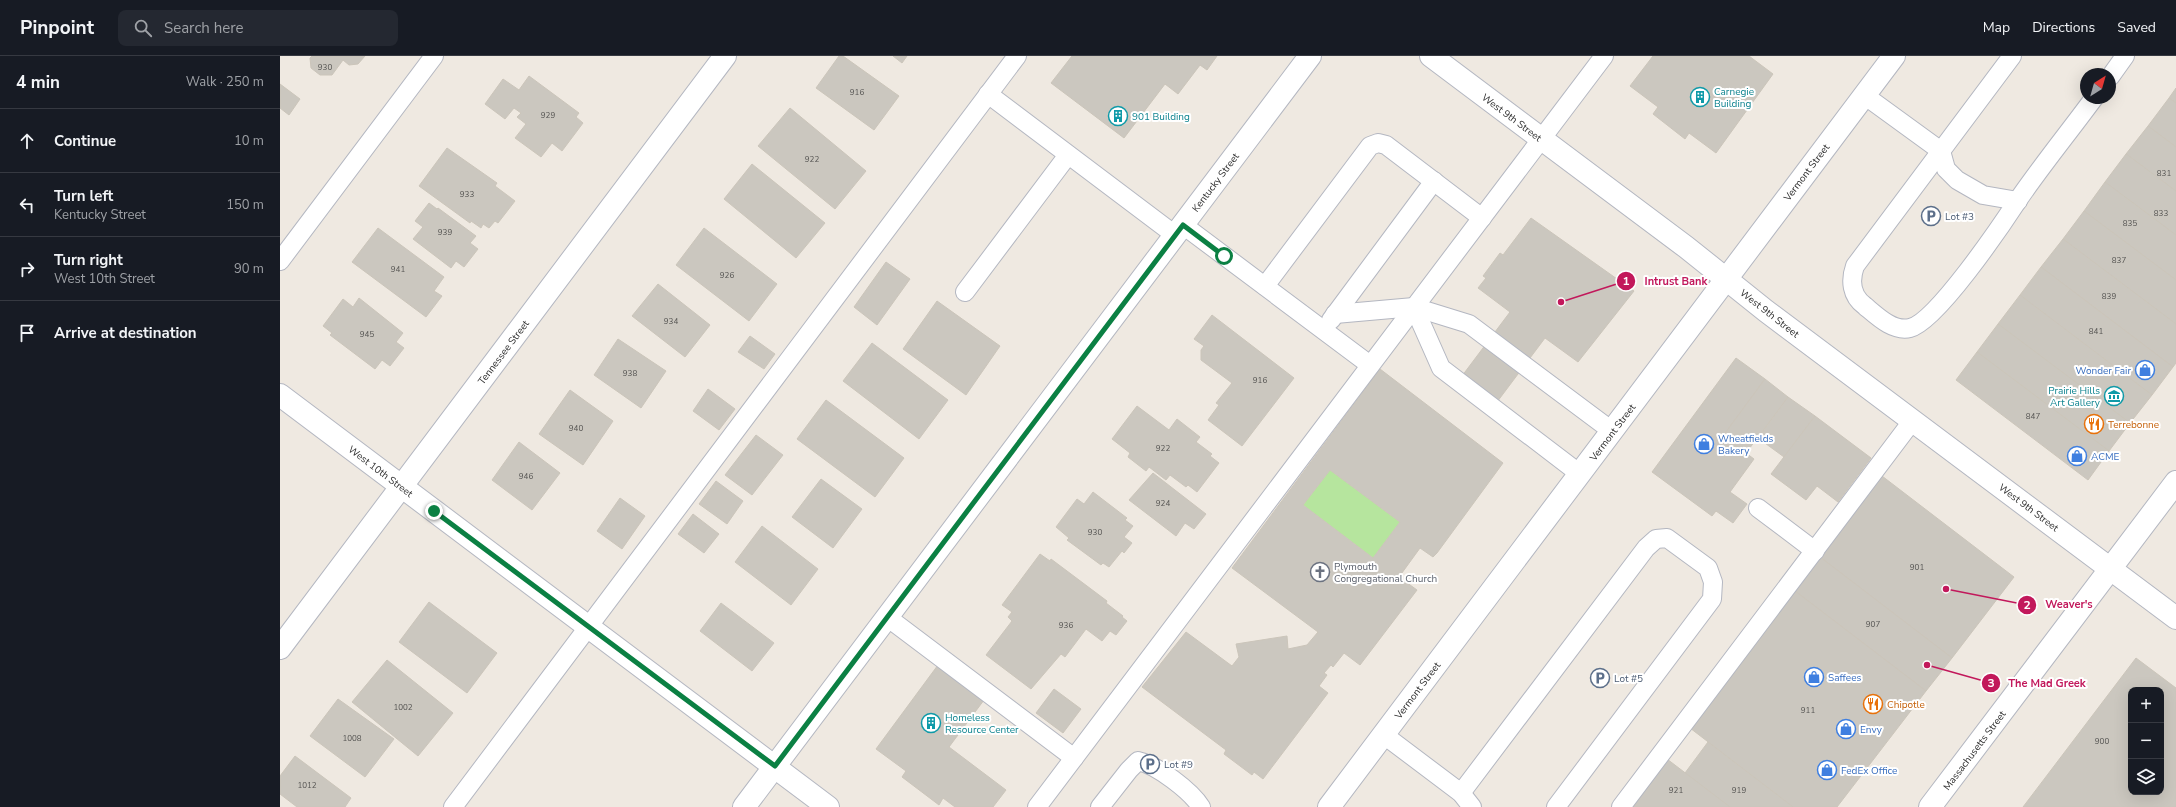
<!DOCTYPE html>
<html lang="en">
<head>
<meta charset="utf-8">
<style>
	body { margin:0; font-family:"Nunito Sans",sans-serif; background:#242831; color:#f1f3f6 }
	.controls { position:absolute; right:12px; bottom:12px; display:grid; overflow:hidden; border-radius:8px; box-shadow:0 4px 16px #0002 }
	.controls button { width:36px; height:36px; display:grid; place-items:center; padding:0; border:0; border-bottom:1px solid #363941; background:#171b24; color:#f1f3f6; font:20px sans-serif }
	.compass { position:absolute; left:1800px; top:12px; width:36px; height:36px; border-radius:50%; background:#171b24; box-shadow:0 4px 16px #0002; rotate:37deg }
	.stop { position:absolute; width:12px; height:12px; margin:-9px; border:3px solid #0b8043; border-radius:50%; background:#fff }
	.stop.end { background:#0b8043; border-color:#fff; box-shadow:0 1px 4px #0008 }
	.list { margin:0; padding:0; list-style:none }
	h2 { display:flex; justify-content:space-between; align-items:center; height:52px; margin:0; padding:0 16px; font-size:17px }
	h2 small { font-size:13px; font-weight:400; color:#9ea1a6 }
	.list li { display:grid; grid-template-columns:26px 1fr auto; gap:12px; align-items:center; box-sizing:border-box; height:64px; padding:0 16px; border-top:1px solid #363941 }
	.list b { display:block; font-size:15px; white-space:nowrap }
	.list p { margin:0; font-size:13px; white-space:nowrap; color:#9ea1a6 }
	.list em { font-size:13px; font-style:normal; color:#9ea1a6 }
	.icon { flex:none; width:22px; height:22px; fill:none; stroke:currentColor; stroke-width:2; stroke-linecap:round; stroke-linejoin:round }
	.map { position:relative; flex:none; width:1896px; height:751px; overflow:hidden }
	header { display:flex; align-items:center; gap:24px; box-sizing:border-box; height:56px; padding:0 20px; background:#171b24; border-bottom:1px solid #363941 }
	header strong { font-size:19px }
	nav { display:flex; gap:22px; margin-inline-start:auto; font-size:14px }
	.search { width:280px; height:36px; background:#242831; display:flex; align-items:center; gap:10px; box-sizing:border-box; padding:0 14px; border-radius:8px; color:#9ea1a6; font-size:15px }
	main { display:flex }
	aside { flex:1; background:#171b24 }
	.map>svg:first-child { display:block }
	.green { fill:#b6e59e }
	.building { fill:#cbc7bf; stroke:#cbc5ba; fill-rule:evenodd }
	.lines { fill:none; stroke-linecap:round; stroke-linejoin:round }
	.lane-casing { stroke:#b4b7c1; stroke-width:20 }
	.street-casing { stroke:#b4b7c1; stroke-width:24 }
	.secondary-casing { stroke:#b4b7c1; stroke-width:24 }
	.lane { stroke:#fff; stroke-width:18 }
	.street { stroke:#fff; stroke-width:22 }
	.secondary { stroke:#fff; stroke-width:22 }
	.route { stroke:#0b8043; stroke-width:5 }
	.labels { text-anchor:middle; stroke-width:4; stroke-linejoin:round; paint-order:stroke }
	.number-label { font-size:8px; fill:#555452 }
	.culture-label { font-size:10px; fill:#0d838f; stroke:#fff; text-anchor:start }
	.street-label { font-size:10px; fill:#2e2e2e; stroke:#fff }
	.service-label { font-size:10px; fill:#4e5e75; stroke:#fff; text-anchor:start }
	.shop-label { font-size:10px; fill:#366cbe; stroke:#fff; text-anchor:start }
	.food-label { font-size:10px; fill:#c56008; stroke:#fff; text-anchor:start }
	.worship-label { font-size:10px; fill:#5b616d; stroke:#fff; text-anchor:start }
	.leader { fill:none; stroke:#c2185b; stroke-width:1.5 }
	.callout-dot { fill:#c2185b; stroke:#fff; stroke-width:1.5 }
	.mark-label { font-size:12px; text-anchor:middle; font-weight:bold; fill:#fff }
	.callout-label { font-size:11px; text-anchor:middle; font-weight:bold; fill:#c2185b; stroke:#fff; stroke-width:4; stroke-linejoin:round; paint-order:stroke }
</style>
</head>
<body>
<header>
<strong>Pinpoint</strong>
<div class="search"><svg class="icon" aria-label="search" viewBox="0 0 24 24"><circle cx="10" cy="10" r="6"/><path d="M15 15l6 6"/></svg>Search here</div>
<nav><a>Map</a><a>Directions</a><a>Saved</a></nav>
</header>
<main>
<aside>
<h2>4 min<small>Walk · 250 m</small></h2>
<ul class="list">
<li><svg class="icon" aria-label="ahead" viewBox="0 0 24 24"><path d="M12 20V5M6 11l6-6 6 6"/></svg><div><b>Continue</b></div><em>10 m</em></li>
<li><svg class="icon" aria-label="left" viewBox="0 0 24 24"><path d="M17 20v-9H6M10 6l-5 5 5 5"/></svg><div><b>Turn left</b><p>Kentucky Street</p></div><em>150 m</em></li>
<li><svg class="icon" aria-label="right" viewBox="0 0 24 24"><path d="M7 20v-9h11M14 6l5 5-5 5"/></svg><div><b>Turn right</b><p>West 10th Street</p></div><em>90 m</em></li>
<li><svg class="icon" aria-label="arrive" viewBox="0 0 24 24"><path d="M6 21V4h12l-3 4 3 4H6"/></svg><div><b>Arrive at destination</b></div></li>
</ul>
</aside>
<div class="map">
<svg width="1896" height="751" viewBox="0 0 1896 751">
	<rect width="100%" height="100%" fill="#efe9e1"/>
	<polygon class="green" points="1050,414 1120,466 1093,502 1023,449"/>
	<g class="building">
		<polygon points="32,0 85,0 78,8 69,9 63,4 52,19 40,19 31,12 30,2"/>
		<polygon points="559,0 563,0 619,40 594,74 536,32"/>
		<polygon points="613,0 627,0 622,7"/>
		<polygon points="792,0 937,0 927,14 920,9 898,38 885,28 844,82 771,27"/>
		<polygon points="1373,0 1469,0 1493,18 1436,97 1409,77 1405,83 1373,58 1378,51 1350,30"/>
		<polygon points="249,20 299,57 296,61 303,67 282,95 272,87 261,101 235,82 246,68 237,61 241,57 234,52 225,63 205,48 223,23 239,34"/>
		<polygon points="0,28 20,43 9,59 0,52"/>
		<polygon points="1896,32 1896,47 1889,42"/>
		<polygon points="1889,42 1896,47 1896,91 1868,70"/>
		<polygon points="510,52 586,115 555,153 478,90"/>
		<polygon points="1868,70 1896,91 1896,135 1846,98"/>
		<polygon points="167,92 217,127 215,130 235,145 218,167 215,165 209,172 203,168 201,172 191,165 190,167 139,130"/>
		<polygon points="1846,98 1896,135 1896,179 1825,126"/>
		<polygon points="472,108 545,167 516,202 444,143"/>
		<polygon points="1825,126 1896,179 1896,224 1804,155"/>
		<polygon points="149,147 157,153 158,152 196,180 190,187 198,193 184,211 176,205 171,212 133,183 143,171 135,165"/>
		<polygon points="1804,155 1896,224 1896,268 1783,183"/>
		<polygon points="1251,162 1354,235 1298,306 1265,282 1217,346 1182,320 1230,256 1198,232 1206,222 1203,220 1220,197 1223,199"/>
		<polygon points="98,172 164,221 154,235 162,240 146,261 72,206"/>
		<polygon points="424,172 497,228 469,265 396,209"/>
		<polygon points="1783,183 1896,268 1896,307 1893,311 1761,211"/>
		<polygon points="606,206 630,223 597,269 574,251"/>
		<polygon points="1761,211 1893,311 1872,339 1740,239"/>
		<polygon points="378,228 430,269 405,301 352,260"/>
		<polygon points="1740,239 1872,339 1850,367 1718,268"/>
		<polygon points="79,242 123,277 116,286 124,292 110,310 102,304 95,313 50,279 52,277 43,270 63,243 73,251"/>
		<polygon points="657,245 720,290 686,339 623,293"/>
		<polygon points="932,259 1014,322 962,390 928,364 939,349 936,347 952,327 921,304 921,294 924,290 914,283"/>
		<polygon points="1718,268 1850,367 1829,395 1697,296"/>
		<polygon points="470,280 495,298 484,313 458,296"/>
		<polygon points="338,283 386,315 361,352 314,319"/>
		<polygon points="592,287 668,344 639,383 563,325"/>
		<polygon points="1697,296 1829,395 1808,424 1676,324"/>
		<polygon points="1456,302 1485,323 1443,380 1474,403 1450,436 1467,448 1453,467 1436,455 1432,460 1372,416"/>
		<path d="M1100,313L1223,407L1157,497L1153,501L1140,492L1119,521L1137,534L1080,609L1064,597L1053,611L1051,609L1044,617L1047,619L1039,630L1048,637L983,723L974,716L972,719L944,698L946,694L862,631L906,576L952,610L959,601L956,588L1007,580L1008,593L1027,589L1038,576L952,512ZM1050,414L1120,466L1093,502L1023,449Z"/>
		<polygon points="1485,323 1508,341 1466,397 1443,380"/>
		<polygon points="428,333 455,353 439,374 413,355"/>
		<polygon points="290,334 333,365 303,409 259,378"/>
		<polygon points="1508,341 1535,360 1504,401 1478,382"/>
		<polygon points="546,344 624,402 595,441 517,383"/>
		<polygon points="857,350 889,374 897,363 920,381 916,386 932,398 930,400 939,407 917,436 908,429 906,431 890,419 886,424 869,411 866,415 848,401 850,397 832,383"/>
		<polygon points="1535,360 1591,402 1558,446 1537,430 1526,444 1491,418"/>
		<polygon points="476,379 503,399 472,439 445,419"/>
		<polygon points="239,386 280,417 252,454 212,424"/>
		<polygon points="873,417 926,458 914,473 905,467 896,480 849,444"/>
		<polygon points="1602,420 1734,521 1672,602 1540,501"/>
		<polygon points="541,423 582,453 553,492 512,461"/>
		<polygon points="436,425 463,445 447,468 419,448"/>
		<polygon points="813,436 847,462 845,464 853,470 844,481 852,487 844,497 842,495 829,511 823,507 821,509 787,484 789,482 776,471 797,443 804,448"/>
		<polygon points="340,442 365,460 342,493 317,475"/>
		<polygon points="413,458 439,478 424,497 398,478"/>
		<polygon points="482,470 538,513 511,549 455,506"/>
		<polygon points="760,498 770,505 771,503 827,545 826,547 843,560 842,561 847,565 836,579 830,575 822,585 806,573 785,601 781,598 751,633 706,599 732,565 728,561 732,556 722,549"/>
		<polygon points="1540,501 1672,602 1646,635 1515,535"/>
		<polygon points="1515,535 1646,635 1557,751 1513,751 1410,672"/>
		<polygon points="149,546 217,597 187,637 119,586"/>
		<polygon points="441,547 494,587 472,615 420,575"/>
		<path d="M1856,602L1896,632V751H1743ZM1851,634H1881V736H1851Z"/>
		<polygon points="107,604 173,657 138,700 72,646"/>
		<polygon points="658,609 704,644 669,691 726,734 713,751 675,751 663,742 659,749 622,721 626,715 596,693"/>
		<polygon points="774,633 801,653 783,677 756,657"/>
		<polygon points="58,643 114,683 85,721 30,680"/>
		<polygon points="1428,686 1513,751 1450,751 1405,717"/>
		<polygon points="15,700 71,742 65,751 17,751 0,738 0,720"/>
		<polygon points="1387,703 1450,751 1350,751"/>
	</g>
	<g class="lines">
		<defs>
			<g id="lane">
				<path d="M1732,0L1575,210C1570,224 1571,240 1585,250C1597,260 1613,276 1630,272C1656,266 1721,170 1738,144C1762,109 1789,76 1814,42"/>
				<polyline points="1830,21 1845,0"/>
				<polyline points="708,38 895,179"/>
				<polyline points="1584,39 1661,95 1666,113 1677,124 1703,139 1738,145"/>
				<polyline points="903,169 1090,309"/>
				<polyline points="0,205 154,0"/>
				<polyline points="985,230 1090,90 1098,87 1106,89 1202,162"/>
				<polyline points="685,236 788,99"/>
				<polyline points="1134,251 1161,312 1300,418"/>
				<polyline points="1055,258 1134,251 1189,268 1332,375"/>
				<polyline points="1051,264 1154,125"/>
				<polyline points="1478,452 1535,495"/>
				<polyline points="607,561 794,702"/>
				<polyline points="1104,679 1181,737 1192,751"/>
				<polyline points="1181,737 1366,492 1376,483 1387,482 1428,512 1433,526 1432,543 1276,751"/>
				<polyline points="173,751 737,0"/>
				<polyline points="757,751 1324,0"/>
				<path d="M820,751L849,714L858,705C877,709 911,735 921,751"/>
				<polyline points="1341,751 1633,364"/>
			</g>
			<polyline id="street" points="0,339 548,751"/>
			<g id="secondary">
				<polyline points="1151,0 1406,191 1486,255 1896,562"/>
				<polyline points="0,592 445,0"/>
				<polyline points="464,751 1030,0"/>
				<polyline points="1049,751 1614,0"/>
				<polyline points="1650,751 1896,426"/>
			</g>
		</defs>
		<use href="#lane" class="lane-casing"/>
		<use href="#street" class="street-casing"/>
		<use href="#secondary" class="secondary-casing"/>
		<use href="#lane" class="lane"/>
		<use href="#street" class="street"/>
		<use href="#secondary" class="secondary"/>
	</g>
	<g class="lines">
		<polyline class="route" points="154,455 495,710 903,169 944,200"/>
	</g>
	<defs>
		<symbol id="building-ring" viewBox="-11 -11 22 22"><circle r="9.5" fill="#fff" stroke="#0f9aa8" stroke-width="1.5"/><path d="M-4-6H4V6H1V3H-1V6H-4ZM-2.5-4.3h1.7v1.8h-1.7ZM.8-4.3h1.7v1.8H.8ZM-2.5-1h1.7V.8h-1.7ZM.8-1h1.7V.8H.8Z" fill="#0f9aa8"/></symbol>
		<symbol id="parking-ring" viewBox="-11 -11 22 22"><circle r="9.5" fill="#fff" stroke="#5c6f8a" stroke-width="1.5"/><path d="M-3.5-5.5H1a3.5 3.5 0 0 1 0 7H-1V5.5H-3.5ZM-1-3.4V-.6H.8a1.4 1.4 0 0 0 0-2.8Z" fill="#5c6f8a"/></symbol>
		<symbol id="shop-ring" viewBox="-11 -11 22 22"><circle r="9.5" fill="#fff" stroke="#3f7fe0" stroke-width="1.5"/><path d="M-5-2.5h2.3a2.7 3.5 0 0 1 5.4 0H5L5.5 6h-11ZM-1.5-2.5h3a1.5 2.3 0 0 0-3 0Z" fill="#3f7fe0"/></symbol>
		<symbol id="museum-ring" viewBox="-11 -11 22 22"><circle r="9.5" fill="#fff" stroke="#0f9aa8" stroke-width="1.5"/><path d="M0-6L6-3V-2H-6V-3ZM-5-1h2V3h-2ZM-1-1h2V3h-2ZM3-1h2V3H3ZM-6 4H6V6H-6Z" fill="#0f9aa8"/></symbol>
		<symbol id="restaurant-ring" viewBox="-11 -11 22 22"><circle r="9.5" fill="#fff" stroke="#e8710a" stroke-width="1.5"/><path d="M-5-6h1v4h1v-4h1v4h1v-4h1v5L-1.5 .5V6h-2V.5L-5-1ZM5-6V6H3V1.5H1.5Q1.5-4 5-6Z" fill="#e8710a"/></symbol>
		<symbol id="church-ring" viewBox="-11 -11 22 22"><circle r="9.5" fill="#fff" stroke="#6b7280" stroke-width="1.5"/><path d="M-1.2-6h2.4v3.5h3.3v2.4h-3.3V6h-2.4V-.1h-3.3v-2.4h3.3Z" fill="#6b7280"/></symbol>
	</defs>
	<g fill-rule="evenodd">
		<use href="#building-ring" x="1409" y="30" width="22" height="22"/>
		<use href="#building-ring" x="827" y="49" width="22" height="22"/>
		<use href="#parking-ring" x="1640" y="149" width="22" height="22"/>
		<use href="#shop-ring" x="1854" y="303" width="22" height="22"/>
		<use href="#museum-ring" x="1823" y="329" width="22" height="22"/>
		<use href="#restaurant-ring" x="1803" y="357" width="22" height="22"/>
		<use href="#shop-ring" x="1413" y="377" width="22" height="22"/>
		<use href="#shop-ring" x="1786" y="389" width="22" height="22"/>
		<use href="#church-ring" x="1029" y="505" width="22" height="22"/>
		<use href="#shop-ring" x="1523" y="610" width="22" height="22"/>
		<use href="#parking-ring" x="1309" y="611" width="22" height="22"/>
		<use href="#restaurant-ring" x="1582" y="637" width="22" height="22"/>
		<use href="#building-ring" x="640" y="656" width="22" height="22"/>
		<use href="#shop-ring" x="1555" y="662" width="22" height="22"/>
		<use href="#parking-ring" x="859" y="697" width="22" height="22"/>
		<use href="#shop-ring" x="1536" y="703" width="22" height="22"/>
	</g>
	<g class="labels">
		<g class="number-label">
			<text x="45" y="14">930</text>
			<text x="577" y="39">916</text>
			<text x="268" y="62">929</text>
			<text x="532" y="106">922</text>
			<text x="1884" y="120">831</text>
			<text x="187" y="141">933</text>
			<text x="1881" y="160">833</text>
			<text x="1850" y="170">835</text>
			<text x="165" y="179">939</text>
			<text x="1839" y="207">837</text>
			<text x="118" y="216">941</text>
			<text x="447" y="222">926</text>
			<text x="1829" y="243">839</text>
			<text x="391" y="268">934</text>
			<text x="1816" y="278">841</text>
			<text x="87" y="281">945</text>
			<text x="350" y="320">938</text>
			<text x="980" y="327">916</text>
			<text x="1753" y="363">847</text>
			<text x="296" y="375">940</text>
			<text x="883" y="395">922</text>
			<text x="246" y="423">946</text>
			<text x="883" y="450">924</text>
			<text x="815" y="479">930</text>
			<text x="1637" y="514">901</text>
			<text x="1593" y="571">907</text>
			<text x="786" y="572">936</text>
			<text x="123" y="654">1002</text>
			<text x="1528" y="657">911</text>
			<text x="72" y="685">1008</text>
			<text x="1822" y="688">900</text>
			<text x="27" y="732">1012</text>
			<text x="1396" y="737">921</text>
			<text x="1459" y="737">919</text>
		</g>
		<g class="culture-label">
			<text x="1434" y="39">Carnegie<tspan x="1434" dy="12">Building</tspan></text>
			<text x="852" y="64">901 Building</text>
			<text x="1820" y="338" text-anchor="end">Prairie Hills<tspan x="1820" dy="12">Art Gallery</tspan></text>
			<text x="665" y="665">Homeless<tspan x="665" dy="12">Resource Center</tspan></text>
		</g>
		<g class="street-label">
			<text transform="translate(1232 61) rotate(37)" y="4">West 9th Street</text>
			<text transform="translate(1526 116) rotate(-53)" y="4">Vermont Street</text>
			<text transform="translate(935 126) rotate(-53)" y="4">Kentucky Street</text>
			<text transform="translate(1490 257) rotate(38)" y="4">West 9th Street</text>
			<text transform="translate(223 296) rotate(-53)" y="4">Tennessee Street</text>
			<text transform="translate(1332 376) rotate(-53)" y="4">Vermont Street</text>
			<text transform="translate(101 415) rotate(37)" y="4">West 10th Street</text>
			<text transform="translate(1749 451) rotate(37)" y="4">West 9th Street</text>
			<text transform="translate(1137 634) rotate(-53)" y="4">Vermont Street</text>
			<text transform="translate(1694 694) rotate(-53)" y="4">Massachusetts Street</text>
		</g>
		<g class="service-label">
			<text x="1665" y="164">Lot #3</text>
			<text x="1334" y="626">Lot #5</text>
			<text x="884" y="712">Lot #9</text>
		</g>
		<g class="shop-label">
			<text x="1851" y="318" text-anchor="end">Wonder Fair</text>
			<text x="1438" y="386">Wheatfields<tspan x="1438" dy="12">Bakery</tspan></text>
			<text x="1811" y="404">ACME</text>
			<text x="1548" y="625">Saffees</text>
			<text x="1580" y="677">Envy</text>
			<text x="1561" y="718">FedEx Office</text>
		</g>
		<g class="food-label">
			<text x="1828" y="372">Terrebonne</text>
			<text x="1607" y="652">Chipotle</text>
		</g>
		<g class="worship-label">
			<text x="1054" y="514">Plymouth<tspan x="1054" dy="12">Congregational Church</tspan></text>
		</g>
	</g>
	<path class="leader" d="M1281 246L1346 225M1666 533L1747 549M1647 609L1711 627"/>
	<g class="callout-dot">
		<circle cx="1281" cy="246" r="4"/>
		<circle cx="1666" cy="533" r="4"/>
		<circle cx="1647" cy="609" r="4"/>
		<circle cx="1346" cy="225" r="10"/>
		<circle cx="1747" cy="549" r="10"/>
		<circle cx="1711" cy="627" r="10"/>
	</g>
	<g class="mark-label">
		<text x="1346" y="229">1</text>
		<text x="1747" y="553">2</text>
		<text x="1711" y="631">3</text>
	</g>
	<g class="callout-label">
		<text x="1396" y="229">Intrust Bank</text>
		<text x="1789" y="552">Weaver's</text>
		<text x="1767" y="631">The Mad Greek</text>
	</g>
</svg>
<div class="controls">
<button>+</button>
<button>−</button>
<button><svg class="icon" aria-label="layers" viewBox="0 0 24 24"><path d="M12 4l9 5-9 5-9-5zM3 14l9 5 9-5"/></svg></button>
</div>
<svg class="compass" viewBox="-18 -18 36 36"><path d="M0-13l5 13h-10z" fill="#e53935"/><path d="M0 13l5-13h-10z" fill="#9ea1a6"/></svg>
<div class="stop" style="left:944px;top:200px"></div>
<div class="stop end" style="left:154px;top:455px"></div>
</div>
</main>
</body>
</html>
